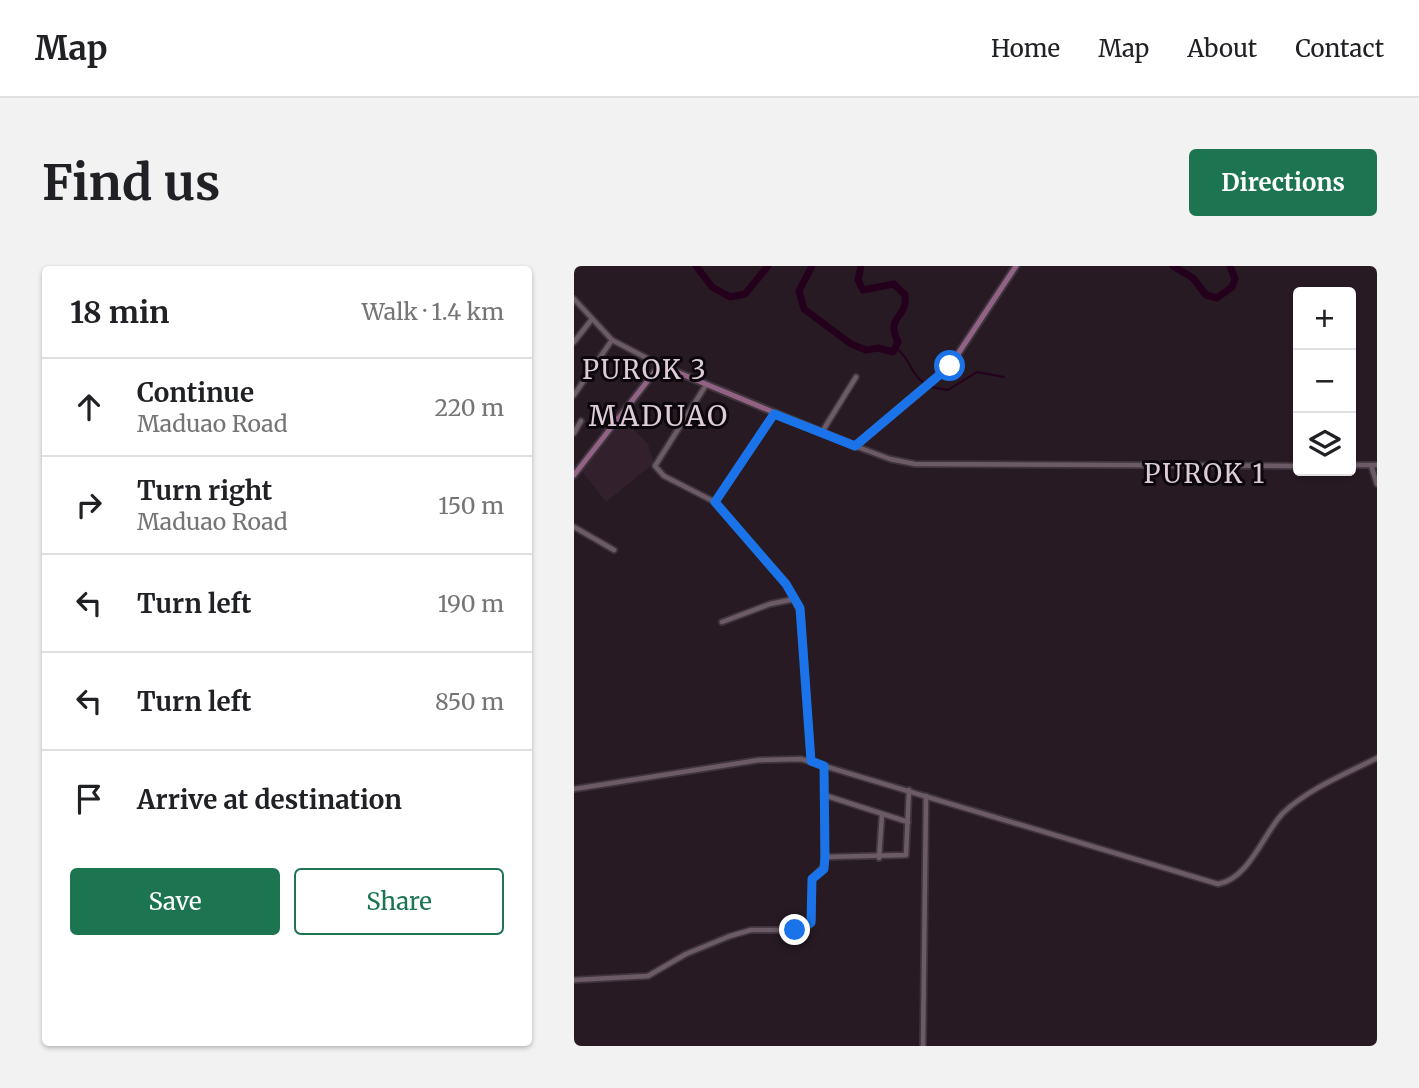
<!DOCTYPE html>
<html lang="en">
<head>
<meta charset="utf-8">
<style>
	body { margin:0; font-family:Merriweather,serif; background:#f2f2f2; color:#202124 }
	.controls { position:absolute; right:21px; top:21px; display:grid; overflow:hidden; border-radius:7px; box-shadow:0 2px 5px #0004 }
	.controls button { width:63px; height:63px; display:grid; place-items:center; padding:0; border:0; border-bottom:2px solid #e0e0e0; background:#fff; color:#202124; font:35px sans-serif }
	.stop { position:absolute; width:21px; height:21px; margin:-16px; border:5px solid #1a73e8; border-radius:50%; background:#fff }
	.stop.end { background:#1a73e8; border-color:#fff; box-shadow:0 2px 7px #0008 }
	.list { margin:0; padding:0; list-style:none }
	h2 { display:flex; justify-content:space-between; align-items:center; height:91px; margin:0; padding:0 28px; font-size:30px }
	h2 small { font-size:23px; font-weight:400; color:#757577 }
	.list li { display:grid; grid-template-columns:46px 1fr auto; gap:21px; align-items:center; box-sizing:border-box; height:98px; padding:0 28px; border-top:2px solid #e0e0e0 }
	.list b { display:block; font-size:26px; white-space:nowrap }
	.list p { margin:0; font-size:23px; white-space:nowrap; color:#757577 }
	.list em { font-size:23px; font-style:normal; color:#757577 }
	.actions { display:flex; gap:14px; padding:21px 28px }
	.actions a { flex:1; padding:16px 0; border:2px solid #1c7451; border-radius:7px; text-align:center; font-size:24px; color:#1c7451 }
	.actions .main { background:#1c7451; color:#fff }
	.icon { flex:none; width:38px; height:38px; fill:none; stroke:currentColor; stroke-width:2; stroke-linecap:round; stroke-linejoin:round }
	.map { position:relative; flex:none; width:803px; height:780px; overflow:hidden; border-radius:7px }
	header { display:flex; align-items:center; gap:42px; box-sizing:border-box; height:98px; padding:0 35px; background:#fff; border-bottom:2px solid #e0e0e0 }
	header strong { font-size:33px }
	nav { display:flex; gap:38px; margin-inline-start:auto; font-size:24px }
	.intro { display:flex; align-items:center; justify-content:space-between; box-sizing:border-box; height:168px; padding:0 42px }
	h1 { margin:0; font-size:49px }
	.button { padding:18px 32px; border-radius:7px; background:#1c7451; color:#fff; font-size:24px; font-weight:700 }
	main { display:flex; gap:42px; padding:0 42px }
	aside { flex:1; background:#fff; border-radius:7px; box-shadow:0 2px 5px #0004 }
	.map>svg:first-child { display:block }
	.built { fill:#33202d }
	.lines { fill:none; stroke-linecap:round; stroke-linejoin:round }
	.stream { stroke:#24001c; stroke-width:2 }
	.river { stroke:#24001c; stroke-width:7 }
	.minor-casing { stroke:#3f343c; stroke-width:8 }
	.major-casing { stroke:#3f343c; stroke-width:9 }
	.minor { stroke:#6c5b66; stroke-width:4.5 }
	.major { stroke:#926285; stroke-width:5 }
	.route { stroke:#1a73e8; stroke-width:9 }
	.labels { text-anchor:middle; stroke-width:6; stroke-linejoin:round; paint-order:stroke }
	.neighbourhood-label { font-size:26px; letter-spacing:2px; fill:#decbd8; stroke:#0c070b }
	.quarter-label { font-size:28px; letter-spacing:2px; fill:#decbd8; stroke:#0c070b }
</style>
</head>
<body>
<header>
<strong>Map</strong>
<nav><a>Home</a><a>Map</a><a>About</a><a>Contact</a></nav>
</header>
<div class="intro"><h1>Find us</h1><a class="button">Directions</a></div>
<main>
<aside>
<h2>18 min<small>Walk · 1.4 km</small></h2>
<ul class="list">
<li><svg class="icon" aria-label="ahead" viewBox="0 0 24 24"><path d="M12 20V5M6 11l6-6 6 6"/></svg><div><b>Continue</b><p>Maduao Road</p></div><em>220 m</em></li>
<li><svg class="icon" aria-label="right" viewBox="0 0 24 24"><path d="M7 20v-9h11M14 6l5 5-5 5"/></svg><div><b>Turn right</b><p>Maduao Road</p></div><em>150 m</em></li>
<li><svg class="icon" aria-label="left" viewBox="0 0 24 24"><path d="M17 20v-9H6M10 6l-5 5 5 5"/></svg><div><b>Turn left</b></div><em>190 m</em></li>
<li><svg class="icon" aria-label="left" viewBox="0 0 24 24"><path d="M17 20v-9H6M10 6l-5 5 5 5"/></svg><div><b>Turn left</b></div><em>850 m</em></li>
<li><svg class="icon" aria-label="arrive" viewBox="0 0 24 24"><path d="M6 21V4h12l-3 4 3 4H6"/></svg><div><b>Arrive at destination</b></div></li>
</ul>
<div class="actions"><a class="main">Save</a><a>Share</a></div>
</aside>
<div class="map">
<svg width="803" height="780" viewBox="0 0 803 780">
	<rect width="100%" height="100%" fill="#271a23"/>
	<polygon class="built" points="49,153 74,178 80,197 32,236 8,205"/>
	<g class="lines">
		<g class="stream">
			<path d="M322,82C336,91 336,108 350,117"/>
			<polyline points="356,121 374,124 403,106 430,111"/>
		</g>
		<g class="river">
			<polyline points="122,0 138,21 156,31 171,28 194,0"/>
			<path d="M238,0L225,25L230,43L277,78L292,84L304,82L319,86L324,76C311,49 334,53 331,29L320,18L289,24L284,14L287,0"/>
			<polyline points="599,0 619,12 632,29 643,32 658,21 661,13 656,0"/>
		</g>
		<defs>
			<g id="minor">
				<polyline points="0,33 38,74 86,99"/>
				<polyline points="0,76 18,53"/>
				<polyline points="132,119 81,200 90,210 141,236 212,318 227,347 237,495"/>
				<polyline points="0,129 38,74"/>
				<polyline points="248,166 282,111"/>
				<polyline points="0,167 7,155"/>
				<polyline points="281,180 316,193 341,198 724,200"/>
				<polyline points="777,199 803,199"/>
				<polyline points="797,199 803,218"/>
				<polyline points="141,236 200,148"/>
				<polyline points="0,261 40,284"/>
				<polyline points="148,356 196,338 221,333"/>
				<path d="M0,523L185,494L227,493L644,618C675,613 689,568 709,547C734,523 773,507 803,492"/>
				<polyline points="250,529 334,556"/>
				<polyline points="251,591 332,589 335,524"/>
				<polyline points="305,592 308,548"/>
				<polyline points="0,714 74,710 112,688 156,670 177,664 221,664 235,660 238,654 238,613 250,600 250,500"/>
				<polyline points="349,780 352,530"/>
			</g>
			<polyline id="major" points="0,209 86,99 281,180 376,100 442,0"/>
		</defs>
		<use href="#minor" class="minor-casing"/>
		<use href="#major" class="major-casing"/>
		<use href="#minor" class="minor"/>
		<use href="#major" class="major"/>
	</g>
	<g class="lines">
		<polyline class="route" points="221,664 237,657 238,613 250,603 251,591 250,500 237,495 226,342 212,318 141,236 200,148 281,180 376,100"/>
	</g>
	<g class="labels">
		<g class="neighbourhood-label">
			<text x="71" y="113">PUROK 3</text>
			<text x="631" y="217">PUROK 1</text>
		</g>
		<g class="quarter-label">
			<text x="85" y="160">MADUAO</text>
		</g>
	</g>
</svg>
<div class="controls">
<button>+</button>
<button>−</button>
<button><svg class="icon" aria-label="layers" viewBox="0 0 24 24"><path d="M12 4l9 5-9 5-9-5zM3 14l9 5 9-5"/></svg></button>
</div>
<div class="stop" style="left:376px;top:100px"></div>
<div class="stop end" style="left:221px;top:664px"></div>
</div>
</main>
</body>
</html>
